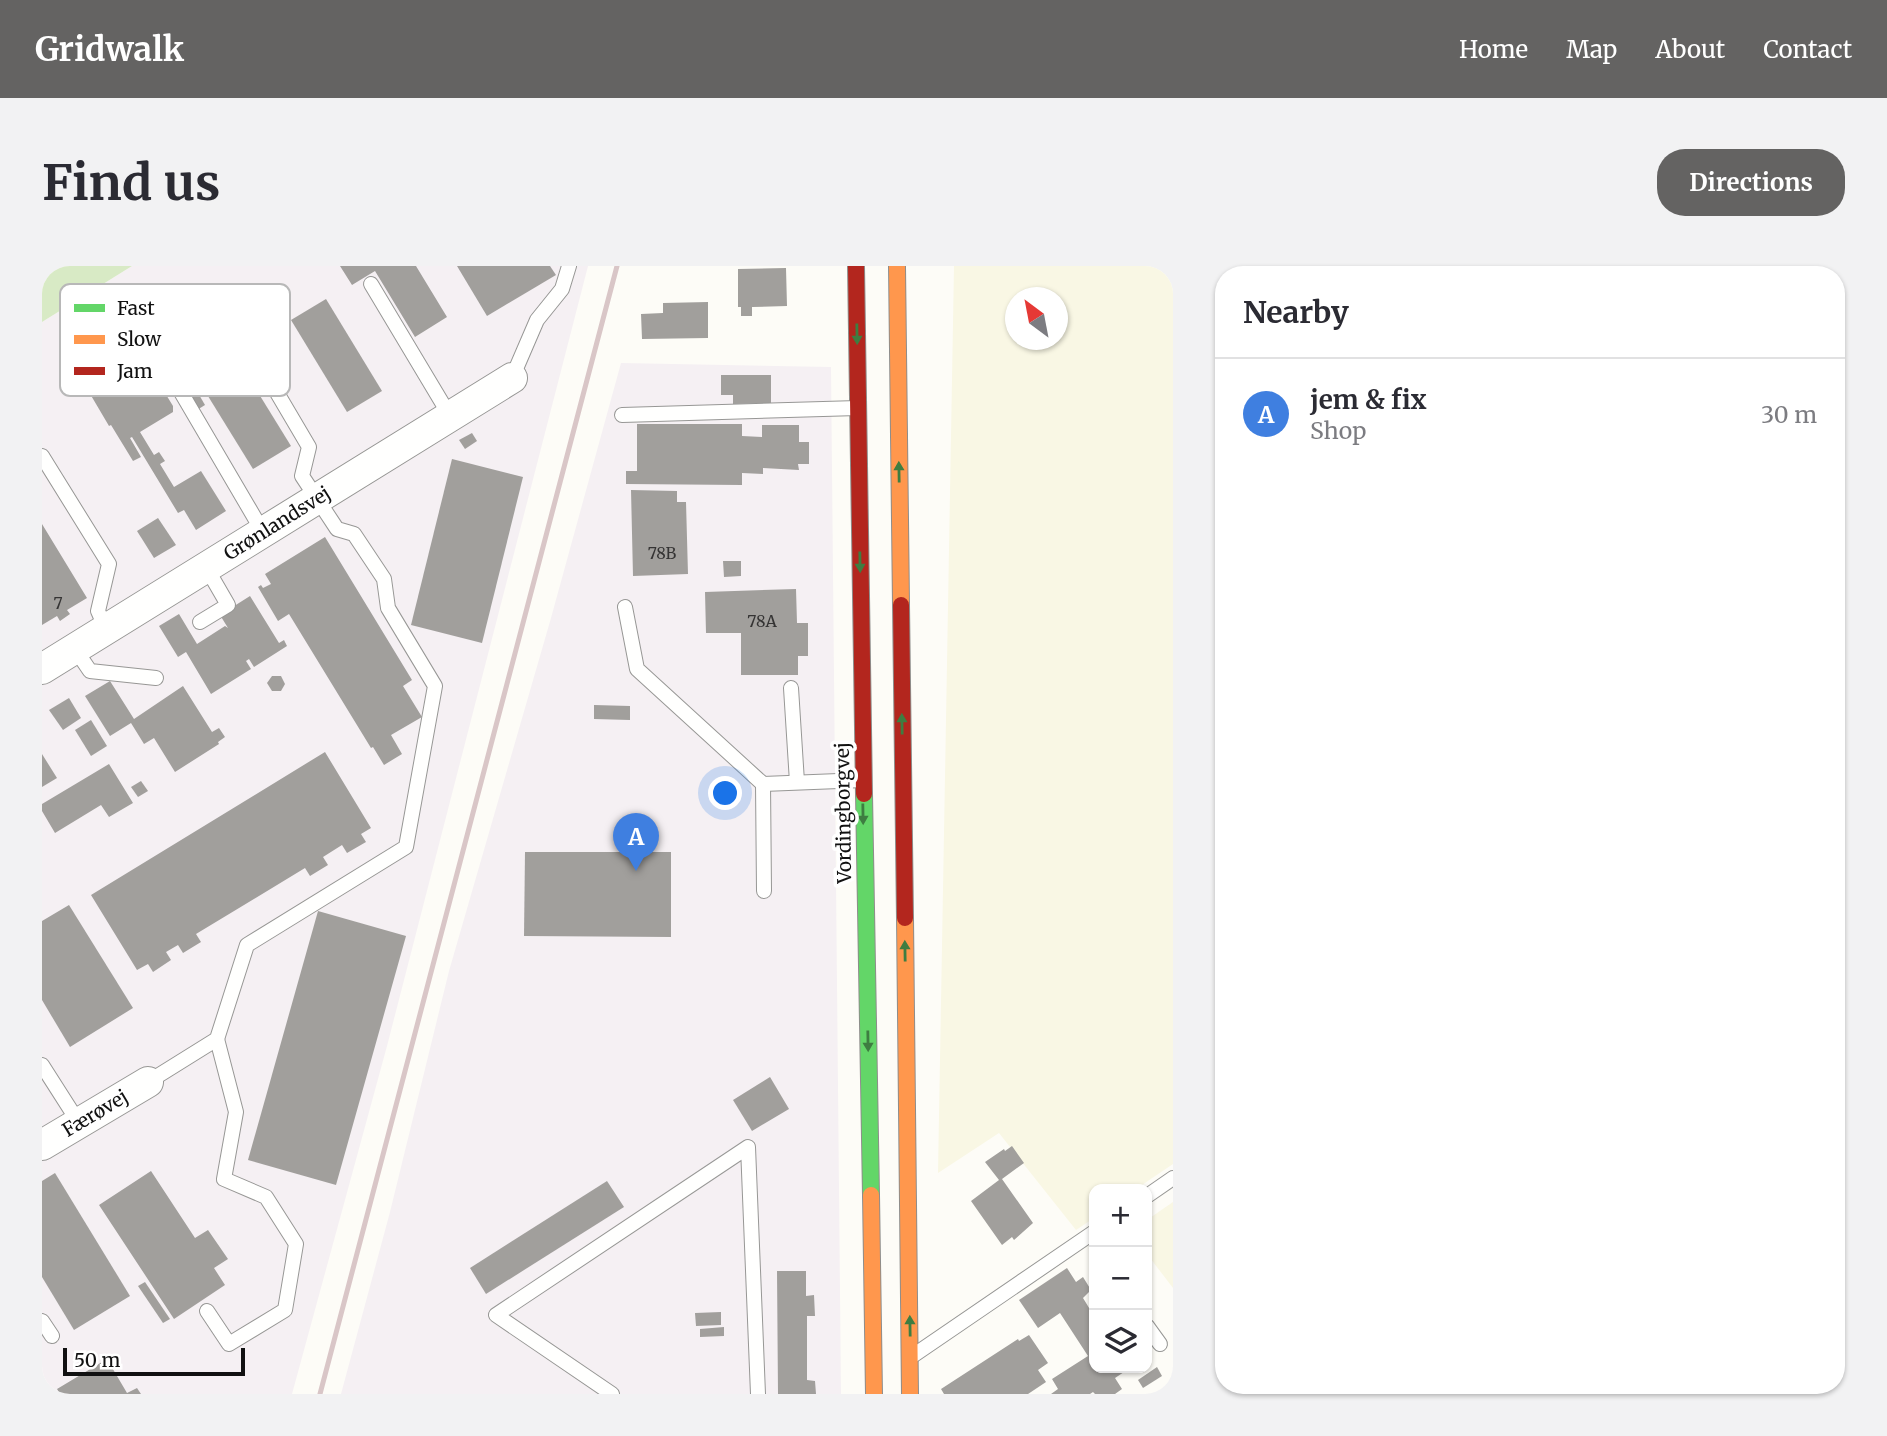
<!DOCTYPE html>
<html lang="en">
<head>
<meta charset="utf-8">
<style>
	body { margin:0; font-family:Merriweather,serif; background:#f2f2f3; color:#2b2b33 }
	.controls { position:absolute; right:21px; bottom:21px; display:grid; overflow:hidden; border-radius:14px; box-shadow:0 2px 5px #0004 }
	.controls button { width:63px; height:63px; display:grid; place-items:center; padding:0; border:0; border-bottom:2px solid #e1e1e2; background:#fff; color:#2b2b33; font:35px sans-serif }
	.compass { position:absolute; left:963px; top:21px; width:63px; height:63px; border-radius:50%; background:#fff; box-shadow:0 2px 5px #0004; rotate:328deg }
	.scale { position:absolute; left:21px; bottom:18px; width:182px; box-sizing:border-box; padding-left:7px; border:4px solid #111; border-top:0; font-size:19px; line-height:24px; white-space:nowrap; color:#111; -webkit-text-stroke:5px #fff; paint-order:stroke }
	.you { position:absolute; left:684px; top:528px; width:24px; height:24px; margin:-18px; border:5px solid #fff; border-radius:50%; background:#1a73e8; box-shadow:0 0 0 10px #1a73e833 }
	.badge { display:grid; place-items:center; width:46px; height:46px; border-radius:50%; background:#646362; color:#fff; font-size:23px; font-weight:700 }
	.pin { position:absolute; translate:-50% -58px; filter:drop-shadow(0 2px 4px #0008) }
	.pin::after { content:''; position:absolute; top:37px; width:24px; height:21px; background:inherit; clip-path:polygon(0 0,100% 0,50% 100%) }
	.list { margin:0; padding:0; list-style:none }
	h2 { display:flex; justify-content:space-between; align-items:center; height:91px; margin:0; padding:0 28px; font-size:30px }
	h2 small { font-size:23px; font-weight:400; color:#7c7c81 }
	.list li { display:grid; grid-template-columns:46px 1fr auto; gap:21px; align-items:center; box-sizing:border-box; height:112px; padding:0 28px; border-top:2px solid #e1e1e2 }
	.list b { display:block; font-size:26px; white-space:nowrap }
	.list p { margin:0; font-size:23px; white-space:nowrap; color:#7c7c81 }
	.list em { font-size:23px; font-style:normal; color:#7c7c81 }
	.icon { flex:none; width:38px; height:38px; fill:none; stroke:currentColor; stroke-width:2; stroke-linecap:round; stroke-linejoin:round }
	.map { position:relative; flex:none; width:1131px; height:1128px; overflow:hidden; border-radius:28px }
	header { display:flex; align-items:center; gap:42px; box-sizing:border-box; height:98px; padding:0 35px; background:#646362; color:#fff }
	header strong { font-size:33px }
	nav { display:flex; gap:38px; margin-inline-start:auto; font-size:24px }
	.intro { display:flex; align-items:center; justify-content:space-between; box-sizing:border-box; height:168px; padding:0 42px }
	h1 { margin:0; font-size:49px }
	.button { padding:18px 32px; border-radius:28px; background:#646362; color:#fff; font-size:24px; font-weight:700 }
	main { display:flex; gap:42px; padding:0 42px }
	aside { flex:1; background:#fff; border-radius:28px; box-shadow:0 2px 5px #0004 }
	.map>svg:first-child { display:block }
	.industrial { fill:#f5f0f3 }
	.farmland { fill:#f9f7e4; fill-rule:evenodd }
	.forest { fill:#d8eac5 }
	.building { fill:#a19f9c }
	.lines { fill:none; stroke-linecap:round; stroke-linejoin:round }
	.lane-casing { stroke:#979795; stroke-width:16 }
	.street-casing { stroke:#979795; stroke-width:32 }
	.fast-casing { stroke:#8e8d8b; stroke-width:18 }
	.slow-casing { stroke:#8e8d8b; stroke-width:18 }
	.jam-casing { stroke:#8e8d8b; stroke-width:18 }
	.lane { stroke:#fffffe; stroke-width:14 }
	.street { stroke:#fffffe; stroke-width:30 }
	.fast { stroke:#63d668; stroke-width:16 }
	.slow { stroke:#ff974d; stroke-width:16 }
	.jam { stroke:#b3261e; stroke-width:16 }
	.rail { stroke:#d9c6c7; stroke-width:5 }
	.oneway { fill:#3e7d41 }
	.labels { text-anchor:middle; stroke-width:7; stroke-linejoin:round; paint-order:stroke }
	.number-label { font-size:16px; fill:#353434 }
	.street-label { font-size:19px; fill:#111; stroke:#fff }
	.key { fill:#fff; stroke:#b8b8b8; stroke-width:2 }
	.key-label { font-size:19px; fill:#111 }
</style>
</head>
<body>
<header>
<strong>Gridwalk</strong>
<nav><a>Home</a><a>Map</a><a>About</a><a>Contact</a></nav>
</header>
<div class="intro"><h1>Find us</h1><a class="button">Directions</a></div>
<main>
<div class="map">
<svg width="1131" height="1128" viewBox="0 0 1131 1128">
	<rect width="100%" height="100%" fill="#fdfcf7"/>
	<g class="industrial">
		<polygon points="90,0 546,0 345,780 250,1128 0,1128 0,56"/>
		<polygon points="579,97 789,101 799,1128 299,1128 348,946 407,705 509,352"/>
	</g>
	<g class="farmland">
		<path d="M912,0H1131V898L1094,923H1052V952L1034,964L957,867L896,907ZM973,32H1015V74H973Z"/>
		<polygon points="1131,936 1131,1022 1105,988 1105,954"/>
	</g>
	<polygon class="forest" points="0,0 90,0 0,56"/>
	<g class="building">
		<polygon points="298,0 374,0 405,51 373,71 333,5 310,19"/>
		<polygon points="415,0 508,0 514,9 445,50"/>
		<polygon points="744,2 745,40 710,41 710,50 699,50 699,41 696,41 696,3"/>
		<polygon points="284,33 340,125 305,146 249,54"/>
		<polygon points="666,36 666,72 600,73 599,48 621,47 621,37"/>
		<polygon points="87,39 111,78 98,86 131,140 131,146 98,166 112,189 117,186 123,195 118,198 132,221 159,205 184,245 154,264 142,244 136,247 90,171 88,172 99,191 91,195 69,159 67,160 21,82 29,77 24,65 35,58 41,67"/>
		<polygon points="199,99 249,180 211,203 161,122"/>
		<polygon points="141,101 163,139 155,144 133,106"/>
		<polygon points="679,109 729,109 729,137 691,138 691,129 679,129"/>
		<polygon points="595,158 700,158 700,170 720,171 720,159 757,159 757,176 767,176 767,198 756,198 757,204 721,202 721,208 700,207 700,219 584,218 584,205 595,205"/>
		<polygon points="430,167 435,175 423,183 417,174"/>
		<polygon points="410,193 481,211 440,377 369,359"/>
		<polygon points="589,224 635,225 635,236 644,236 646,308 591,310"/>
		<polygon points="116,252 134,279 112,292 95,265"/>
		<polygon points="0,258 45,332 25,344 28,348 18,355 15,350 0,359"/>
		<polygon points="283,271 370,414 361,420 380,451 349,469 360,488 342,499 331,481 329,482 247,348 236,355 216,321 219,319 221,322 229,318 223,308"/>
		<polygon points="681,295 699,295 699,310 682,311"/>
		<polygon points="754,323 755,357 766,357 766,390 756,390 756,409 699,409 699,367 664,367 663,326"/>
		<polygon points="208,330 237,377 242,374 245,380 212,401 207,393 204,395 209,403 169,428 144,386 136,391 117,360 137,348 155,378 183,360 186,362 178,349"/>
		<polygon points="230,410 239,410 243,418 239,425 230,425 225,417"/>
		<polygon points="68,415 92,453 141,420 170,466 177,462 183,471 176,476 177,478 133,506 112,472 102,478 89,457 68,470 43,430"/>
		<polygon points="27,432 39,452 21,464 7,444"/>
		<polygon points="552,439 588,440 588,454 552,453"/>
		<polygon points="49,454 65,480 49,490 33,464"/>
		<polygon points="283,486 329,562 319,568 324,576 305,587 300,579 281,591 286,599 268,610 263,602 154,668 159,676 141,687 136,679 124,686 129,694 111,706 106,698 95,704 49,629"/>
		<polygon points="0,488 15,512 0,521"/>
		<polygon points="67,498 91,537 67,551 59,539 13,567 0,545 0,538"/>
		<polygon points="99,515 106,525 96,531 89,521"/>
		<polygon points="483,586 629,586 629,671 482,670"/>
		<polygon points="27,639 91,742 28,781 0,734 0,655"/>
		<polygon points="276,645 364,670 294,919 206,894"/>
		<polygon points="728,811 747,843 710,865 691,834"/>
		<polygon points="970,880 982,897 960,913 991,957 972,974 970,971 960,979 929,935 957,914 943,896 962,883 963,885"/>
		<polygon points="109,905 153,972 166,964 186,993 172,1002 183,1019 132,1053 57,939"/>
		<polygon points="13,907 88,1030 32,1064 0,1011 0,915"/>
		<polygon points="565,915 582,941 444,1028 428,1002"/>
		<polygon points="1025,1002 1034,1016 1041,1011 1049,1024 1041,1032 1052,1050 1052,1102 1088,1102 1073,1112 1080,1123 1073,1128 1053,1128 1051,1126 1048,1128 1009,1128 1016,1123 1010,1113 1046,1090 1018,1047 996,1062 977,1034"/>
		<polygon points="735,1005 764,1005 764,1030 772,1029 773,1050 765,1050 765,1114 773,1115 774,1128 736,1128"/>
		<polygon points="103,1016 128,1053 121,1057 96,1020"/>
		<polygon points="679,1046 679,1059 654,1060 653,1047"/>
		<polygon points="682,1061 682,1070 658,1071 658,1063"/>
		<polygon points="987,1069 1006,1097 996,1104 1004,1116 986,1128 902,1128 899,1123 976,1073 977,1075"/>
		<polygon points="65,1093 85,1127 95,1122 99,1128 18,1128 15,1123"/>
		<polygon points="1115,1101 1120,1110 1101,1122 1096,1114"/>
	</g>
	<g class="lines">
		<defs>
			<g id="lane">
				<polyline points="329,18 408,150"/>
				<polyline points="119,92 221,266"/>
				<polyline points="470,112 495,54 520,23 527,0"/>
				<polyline points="580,149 816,142"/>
				<polyline points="0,190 67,298 56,345 64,363"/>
				<polyline points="583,341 595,403 721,518 822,514"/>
				<polyline points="158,356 186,339 164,301"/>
				<polyline points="33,383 48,405 114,412"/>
				<polyline points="749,422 755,516"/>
				<polyline points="721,518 722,625"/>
				<polyline points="0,799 37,857"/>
				<polyline points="106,816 175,773 205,679 364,581 393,420 346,342 342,313 312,268 295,263 260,210 267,181 224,108"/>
				<polyline points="1105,930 1131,912"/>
				<polyline points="165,1045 187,1078 243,1044 254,978 224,931 182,913 194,846 175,773"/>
				<polyline points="0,1055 10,1070"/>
				<polyline points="1105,1060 1118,1078"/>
				<polyline points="872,1089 1052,966"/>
				<polyline points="570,1128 454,1049 706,881 716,1128"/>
			</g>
			<g id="street">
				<polyline points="0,403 470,112"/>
				<polyline points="0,879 106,816"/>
			</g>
			<polyline id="fast" points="822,528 829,929"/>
			<g id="slow">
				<polyline points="855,0 859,339"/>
				<polyline points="863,652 868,1128"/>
				<polyline points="829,929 832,1128"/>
			</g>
			<g id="jam">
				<polyline points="814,0 822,528"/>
				<polyline points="859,339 863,652"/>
			</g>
		</defs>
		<use href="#lane" class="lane-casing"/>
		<use href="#street" class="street-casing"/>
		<use href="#fast" class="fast-casing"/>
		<use href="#slow" class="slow-casing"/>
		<use href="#jam" class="jam-casing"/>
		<use href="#lane" class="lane"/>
		<use href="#street" class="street"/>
		<use href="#fast" class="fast"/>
		<use href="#slow" class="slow"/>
		<use href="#jam" class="jam"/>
		<polyline class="rail" points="278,1128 575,0"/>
	</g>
	<defs><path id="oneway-solid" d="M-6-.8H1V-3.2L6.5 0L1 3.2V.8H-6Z" transform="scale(1.75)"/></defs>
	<g class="oneway">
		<use href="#oneway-solid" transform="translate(815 68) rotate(89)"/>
		<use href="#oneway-solid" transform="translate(857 206) rotate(-91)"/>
		<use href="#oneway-solid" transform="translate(818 296) rotate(89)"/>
		<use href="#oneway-solid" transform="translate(860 458) rotate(-91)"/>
		<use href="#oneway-solid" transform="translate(821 548) rotate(89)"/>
		<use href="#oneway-solid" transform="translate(863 685) rotate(-91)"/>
		<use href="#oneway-solid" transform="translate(826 775) rotate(89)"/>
		<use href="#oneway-solid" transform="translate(868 1060) rotate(-91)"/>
	</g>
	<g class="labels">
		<g class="number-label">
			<text x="620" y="293">78B</text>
			<text x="16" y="343">7</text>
			<text x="720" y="361">78A</text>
		</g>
		<g class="street-label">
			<text transform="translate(235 257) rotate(-32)" y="7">Grønlandsvej</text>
			<text transform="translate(801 547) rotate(-91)" y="7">Vordingborgvej</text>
			<text transform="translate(53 847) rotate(-31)" y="7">Færøvej</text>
		</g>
	</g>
	<rect x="18" y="18" width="230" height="112" rx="10" class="key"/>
	<rect x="32" y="38" width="31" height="8" fill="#63d668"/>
	<rect x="32" y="69" width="31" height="9" fill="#ff974d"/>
	<rect x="32" y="101" width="31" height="8" fill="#b3261e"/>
	<g class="key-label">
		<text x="75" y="49">Fast</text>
		<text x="75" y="80">Slow</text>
		<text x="75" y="112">Jam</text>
	</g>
</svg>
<div class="controls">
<button>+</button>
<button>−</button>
<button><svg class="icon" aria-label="layers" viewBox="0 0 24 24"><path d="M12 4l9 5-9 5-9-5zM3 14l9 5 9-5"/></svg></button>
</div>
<svg class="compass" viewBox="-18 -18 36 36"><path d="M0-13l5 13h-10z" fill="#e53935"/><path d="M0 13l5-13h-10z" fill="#7c7c81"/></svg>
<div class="scale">50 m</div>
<div class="you"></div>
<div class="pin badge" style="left:594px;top:605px;background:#3f7fe0">A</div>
</div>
<aside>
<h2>Nearby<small></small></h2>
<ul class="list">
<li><span class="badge" style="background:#3f7fe0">A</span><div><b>jem &amp; fix</b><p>Shop</p></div><em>30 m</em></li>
</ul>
</aside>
</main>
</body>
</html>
